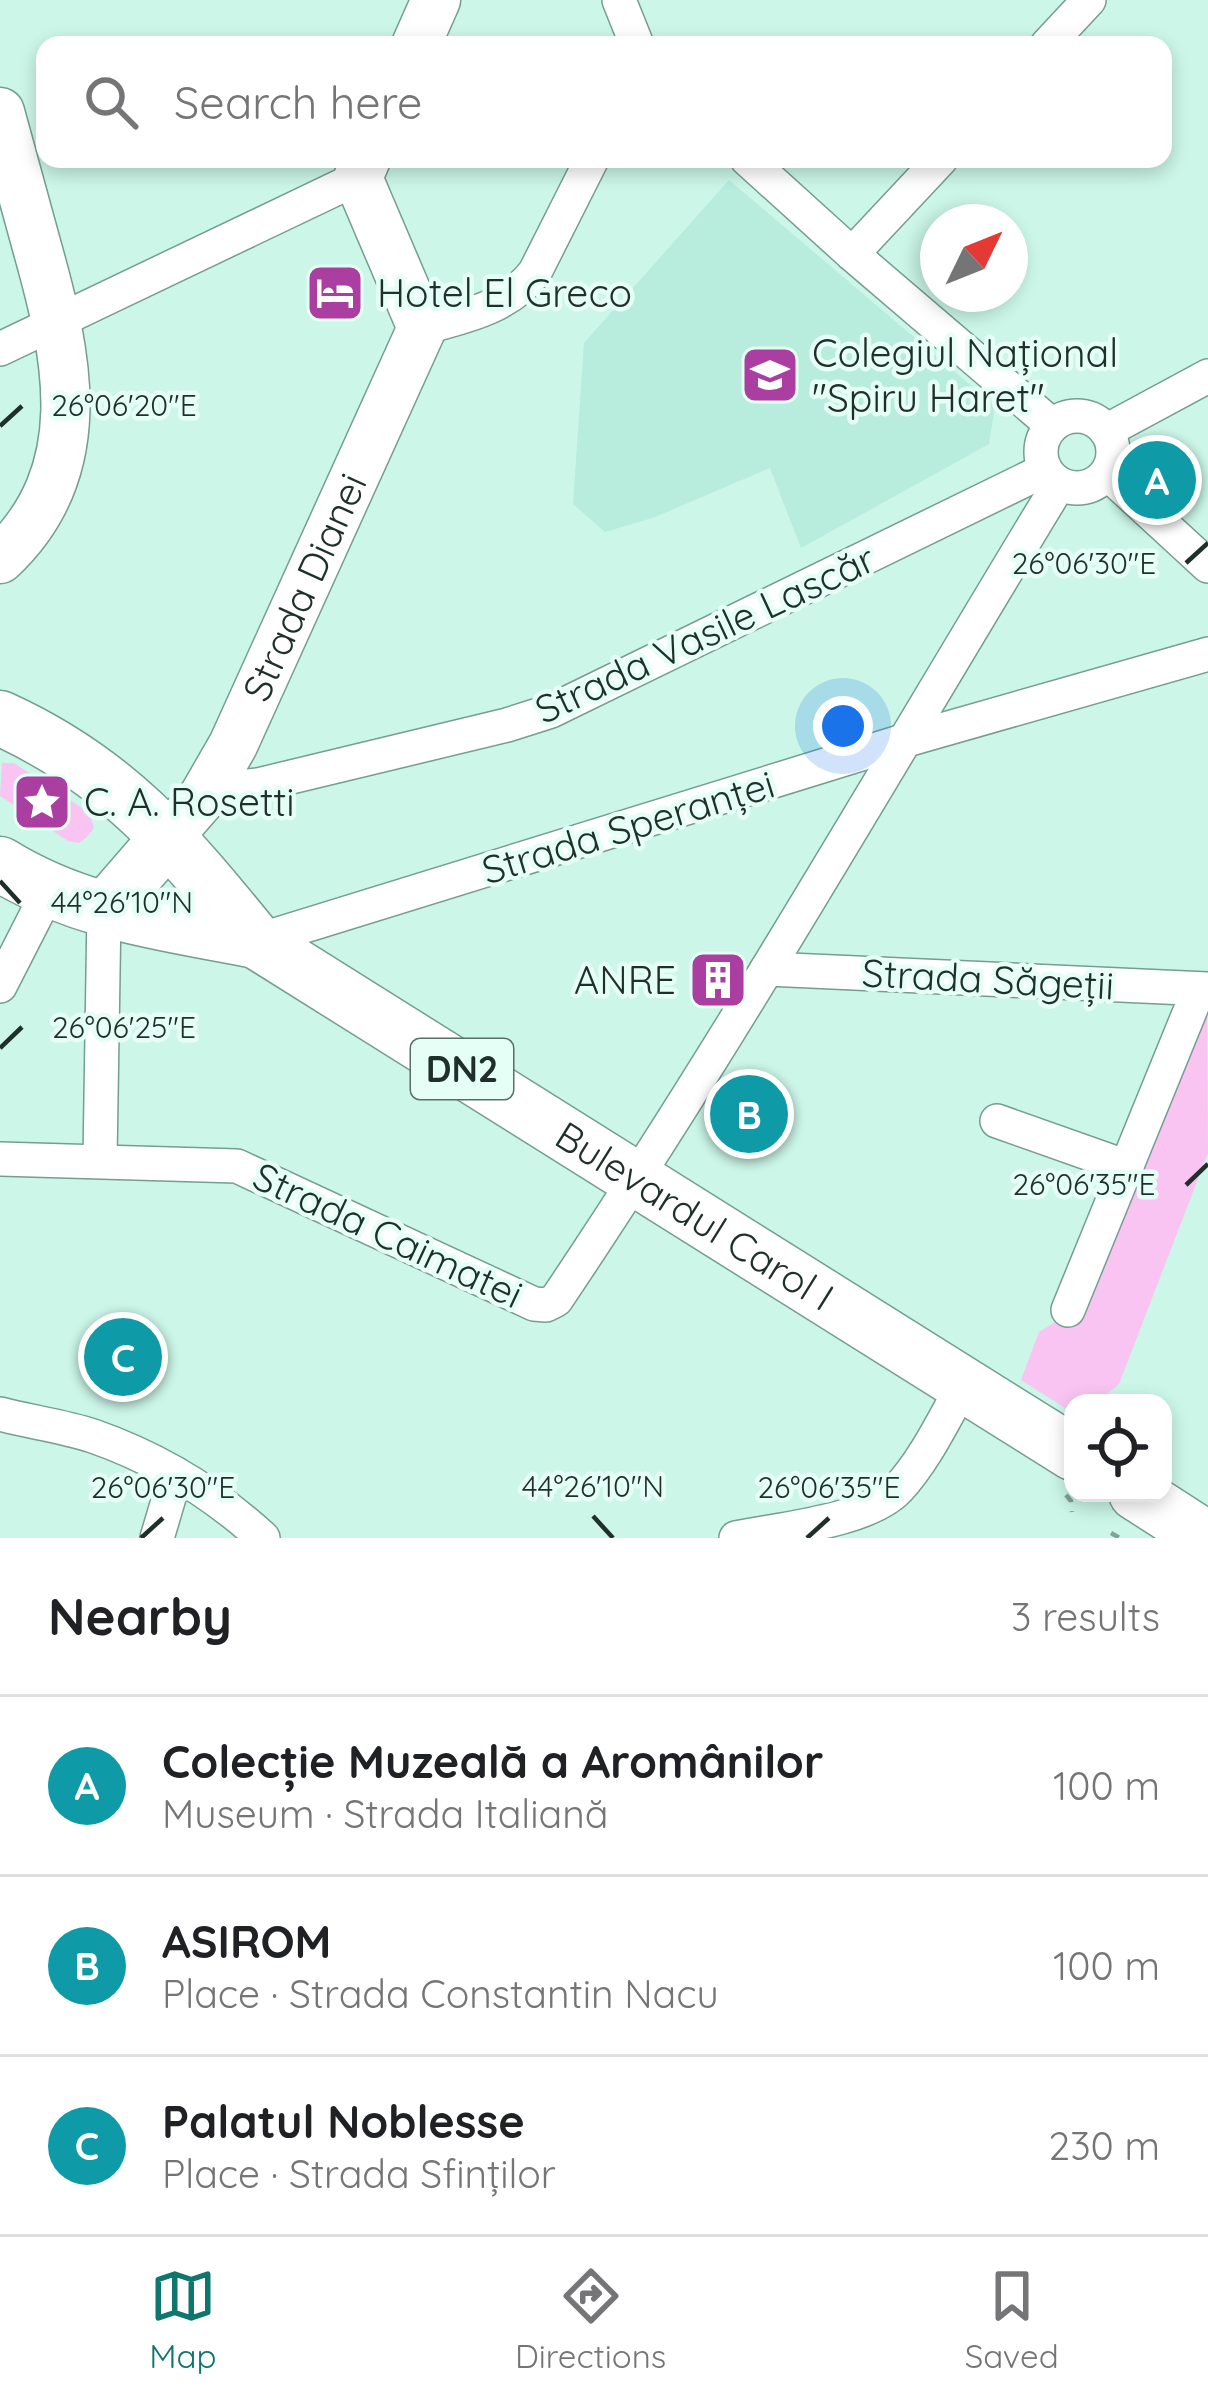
<!DOCTYPE html>
<html lang="en">
<head>
<meta charset="utf-8">
<style>
	body { margin:0; font-family:Quicksand,sans-serif; background:#f6f6f6; color:#202124 }
	.controls { position:absolute; right:36px; bottom:36px; display:grid; overflow:hidden; border-radius:24px; box-shadow:0 6px 18px #0003 }
	.controls button { width:108px; height:108px; display:grid; place-items:center; padding:0; border:0; border-bottom:3px solid #e0e0e0; background:#fff; color:#202124; font:60px sans-serif }
	.compass { position:absolute; left:920px; top:204px; width:108px; height:108px; border-radius:50%; background:#fff; box-shadow:0 6px 18px #0003; rotate:47deg }
	.you { position:absolute; left:843px; top:726px; width:42px; height:42px; margin:-30px; border:9px solid #fff; border-radius:50%; background:#1a73e8; box-shadow:0 0 0 18px #1a73e833 }
	.badge { display:grid; place-items:center; width:78px; height:78px; border-radius:50%; background:#0f766e; color:#fff; font-size:39px; font-weight:700 }
	.pin { position:absolute; translate:-50% -50%; border:6px solid #fff; box-shadow:0 3px 12px #0006 }
	.list { margin:0; padding:0; list-style:none }
	h2 { display:flex; justify-content:space-between; align-items:center; height:156px; margin:0; padding:0 48px; font-size:51px }
	h2 small { font-size:39px; font-weight:400; color:#757577 }
	.list li { display:grid; grid-template-columns:78px 1fr auto; gap:36px; align-items:center; box-sizing:border-box; height:180px; padding:0 48px; border-top:3px solid #e0e0e0 }
	.list b { display:block; font-size:45px; white-space:nowrap }
	.list p { margin:0; font-size:39px; white-space:nowrap; color:#757577 }
	.list em { font-size:39px; font-style:normal; color:#757577 }
	.icon { flex:none; width:66px; height:66px; fill:none; stroke:currentColor; stroke-width:2; stroke-linecap:round; stroke-linejoin:round }
	.map { position:relative; flex:none; width:1208px; height:1538px; overflow:hidden }
	.search { position:absolute; background:#fff; box-shadow:0 6px 18px #0003; left:36px; right:36px; top:36px; height:132px; display:flex; align-items:center; gap:30px; box-sizing:border-box; padding:0 42px; border-radius:24px; color:#757577; font-size:45px }
	.sheet { height:696px; background:#fff }
	nav { display:flex; justify-content:space-around; align-items:center; box-sizing:border-box; height:168px; border-top:3px solid #e0e0e0; background:#fff; font-size:33px; color:#757577 }
	nav a { display:grid; justify-items:center; gap:6px }
	nav .on { color:#0f766e }
	.map>svg:first-child { display:block }
	.built { fill:#b8ecdc }
	.grass { fill:#f9c4f2 }
	.lines { fill:none; stroke-linecap:round; stroke-linejoin:round }
	.street-casing { stroke:#759d91; stroke-width:36 }
	.secondary-casing { stroke:#759d91; stroke-width:51 }
	.primary-casing { stroke:#759d91; stroke-width:57 }
	.path { stroke:#83a399; stroke-width:4.5; stroke-dasharray:9 9; stroke-linecap:butt }
	.street { stroke:#fff; stroke-width:33 }
	.secondary { stroke:#fff; stroke-width:48 }
	.primary { stroke:#fff; stroke-width:54 }
	.ticks { fill:none; stroke:#1f302b; stroke-width:4.5 }
	.labels { text-anchor:middle; stroke-width:9; stroke-linejoin:round; paint-order:stroke }
	.shield { fill:#e5fff6; stroke:#5a6e68; stroke-width:3 }
	.shield-label { font-size:36px; font-weight:bold; fill:#1f302b }
	.poi-label { font-size:39px; fill:#1f302b; stroke:#e5fff6; text-anchor:start }
	.street-label { font-size:39px; fill:#1f302b; stroke:#e5fff6 }
	.ticks-label { font-size:30px; text-anchor:middle; fill:#1f302b; stroke:#e5fff6; stroke-width:9; stroke-linejoin:round; paint-order:stroke }
</style>
</head>
<body>
<div class="map">
<svg width="1208" height="1538" viewBox="0 0 1208 1538">
	<rect width="100%" height="100%" fill="#cbf6e8"/>
	<polygon class="built" points="729,180 995,406 989,444 801,548 770,468 655,517 605,532 573,504 584,343"/>
	<g class="grass">
		<polygon points="2,763 14,763 85,810 91,818 94,828 87,837 79,843 68,841 0,796"/>
		<polygon points="1207,1010 1208,1153 1119,1384 1096,1403 1073,1403 1073,1413 1021,1380 1039,1332 1092,1299"/>
	</g>
	<g class="lines">
		<defs>
			<g id="street">
				<polyline points="619,0 637,45"/>
				<polyline points="1047,45 1089,0"/>
				<polyline points="747,159 852,254 1052,425"/>
				<polyline points="852,254 941,159"/>
				<path d="M422,328C463,317 508,308 535,272L592,159"/>
				<polyline points="0,349 358,178"/>
				<circle cx="1077" cy="452" r="36"/>
				<polyline points="1106,431 1208,376"/>
				<polyline points="1107,473 1208,566"/>
				<polyline points="211,785 231,788 258,785 507,725 551,711 1045,470"/>
				<polyline points="256,941 903,741 1208,654"/>
				<polyline points="767,969 1208,989"/>
				<polyline points="0,986 48,892"/>
				<polyline points="997,1121 1127,1167"/>
				<path d="M0,1159L237,1166L534,1304L546,1305L556,1300C734,1035 893,757 1059,484"/>
				<polyline points="100,1160 104,911"/>
				<polyline points="1068,1310 1199,989"/>
				<path d="M0,1414C30,1422 63,1426 93,1436C156,1458 214,1493 263,1538"/>
				<polyline points="157,1538 176,1474"/>
				<path d="M736,1538C780,1529 868,1521 898,1489C925,1460 944,1419 964,1384"/>
			</g>
			<g id="secondary">
				<polyline points="416,45 436,0"/>
				<path d="M0,112C12,157 25,202 37,247C68,357 94,471 0,559"/>
				<path id="s1" d="M169,836L203,797L233,745L422,328L358,178L366,159"/>
			</g>
			<g id="primary">
				<path id="s2" d="M0,718C117,771 177,844 256,941L1073,1453"/>
				<path d="M0,864C80,914 165,923 256,941"/>
				<polyline points="104,911 169,836"/>
				<polyline points="1136,1493 1206,1538"/>
			</g>
		</defs>
		<use href="#street" class="street-casing"/>
		<use href="#secondary" class="secondary-casing"/>
		<use href="#primary" class="primary-casing"/>
		<g class="path">
			<polyline points="1066,1495 1071,1501 1072,1512"/>
			<polyline points="1111,1533 1120,1538"/>
		</g>
		<use href="#street" class="street"/>
		<use href="#secondary" class="secondary"/>
		<use href="#primary" class="primary"/>
	</g>
	<path class="ticks" d="M0,426L22,406M1186,563L1208,543M0,881L20,903M0,1048L22,1027M1186,1185L1208,1164M593,1516L613,1538M141,1538L163,1518M807,1538L829,1518"/>
	<defs>
		<symbol id="hotel-square" viewBox="-11 -11 22 22"><rect x="-9" y="-9" width="18" height="18" rx="4" fill="#aa3fa1" stroke="#e5fff6"/><path d="M-6-4.5h1.5V1H6V5H4.5V3h-9V5H-6ZM-4 0a1.8 1.8 0 1 1 3.6 0ZM.5 0V-2.5h3Q6-2.5 6 0Z" fill="#fff"/></symbol>
		<symbol id="school-square" viewBox="-11 -11 22 22"><rect x="-9" y="-9" width="18" height="18" rx="4" fill="#aa3fa1" stroke="#e5fff6"/><path d="M0-5L7-2L0 1L-7-2ZM-4 1L0 2.5L4 1V4Q0 6-4 4Z" fill="#fff"/></symbol>
		<symbol id="sight-square" viewBox="-11 -11 22 22"><rect x="-9" y="-9" width="18" height="18" rx="4" fill="#aa3fa1" stroke="#e5fff6"/><path d="M0-6L1.8-2.2L6-1.7L2.9 1.2L3.7 5.4L0 3.3L-3.7 5.4L-2.9 1.2L-6-1.7L-1.8-2.2Z" fill="#fff"/></symbol>
		<symbol id="building-square" viewBox="-11 -11 22 22"><rect x="-9" y="-9" width="18" height="18" rx="4" fill="#aa3fa1" stroke="#e5fff6"/><path d="M-4-6H4V6H1V3H-1V6H-4ZM-2.5-4.3h1.7v1.8h-1.7ZM.8-4.3h1.7v1.8H.8ZM-2.5-1h1.7V.8h-1.7ZM.8-1h1.7V.8H.8Z" fill="#fff"/></symbol>
	</defs>
	<g fill-rule="evenodd">
		<use href="#hotel-square" x="302" y="260" width="66" height="66"/>
		<use href="#school-square" x="737" y="342" width="66" height="66"/>
		<use href="#sight-square" x="9" y="769" width="66" height="66"/>
		<use href="#building-square" x="685" y="947" width="66" height="66"/>
	</g>
	<g class="labels">
		<rect class="shield" x="411" y="1039" width="102" height="60" rx="9"/>
		<g class="shield-label">
			<text x="462" y="1082">DN2</text>
		</g>
		<g class="poi-label">
			<text x="377" y="307">Hotel El Greco</text>
			<text x="812" y="367">Colegiul Național<tspan x="812" dy="45">"Spiru Haret"</tspan></text>
			<text x="84" y="816">C. A. Rosetti</text>
			<text x="676" y="994" text-anchor="end">ANRE</text>
		</g>
		<g class="street-label">
			<text dy="14" stroke="none"><textPath href="#s1" startOffset="285">Strada Dianei</textPath></text>
			<text transform="translate(705 634) rotate(-25)" y="14">Strada Vasile Lascăr</text>
			<text transform="translate(628 827) rotate(-17)" y="14">Strada Speranței</text>
			<text transform="translate(988 979) rotate(3)" y="14">Strada Săgeții</text>
			<text dy="14" stroke="none"><textPath href="#s2" startOffset="861">Bulevardul Carol I</textPath></text>
			<text transform="translate(388 1235) rotate(25)" y="14">Strada Caimatei</text>
		</g>
	</g>
	<g class="ticks-label">
		<text x="124" y="416">26°06'20"E</text>
		<text x="1084" y="574">26°06'30"E</text>
		<text x="122" y="913">44°26'10"N</text>
		<text x="124" y="1038">26°06'25"E</text>
		<text x="1084" y="1195">26°06'35"E</text>
		<text x="593" y="1497">44°26'10"N</text>
		<text x="163" y="1498">26°06'30"E</text>
		<text x="829" y="1498">26°06'35"E</text>
	</g>
</svg>
<div class="controls">
<button><svg class="icon" aria-label="locate" viewBox="0 0 24 24"><circle cx="12" cy="12" r="6"/><path d="M12 2v4M12 18v4M2 12h4M18 12h4"/></svg></button>
</div>
<svg class="compass" viewBox="-18 -18 36 36"><path d="M0-13l5 13h-10z" fill="#e53935"/><path d="M0 13l5-13h-10z" fill="#757577"/></svg>
<div class="you"></div>
<div class="pin badge" style="left:1157px;top:480px;background:#0f9aa8">A</div>
<div class="pin badge" style="left:749px;top:1114px;background:#0f9aa8">B</div>
<div class="pin badge" style="left:123px;top:1357px;background:#0f9aa8">C</div>
<div class="search"><svg class="icon" aria-label="search" viewBox="0 0 24 24"><circle cx="10" cy="10" r="6"/><path d="M15 15l6 6"/></svg>Search here</div>
</div>
<section class="sheet">
<h2>Nearby<small>3 results</small></h2>
<ul class="list">
<li><span class="badge" style="background:#0f9aa8">A</span><div><b>Colecție Muzeală a Aromânilor</b><p>Museum · Strada Italiană</p></div><em>100 m</em></li>
<li><span class="badge" style="background:#0f9aa8">B</span><div><b>ASIROM</b><p>Place · Strada Constantin Nacu</p></div><em>100 m</em></li>
<li><span class="badge" style="background:#0f9aa8">C</span><div><b>Palatul Noblesse</b><p>Place · Strada Sfinților</p></div><em>230 m</em></li>
</ul>
</section>
<nav>
<a class="on"><svg class="icon" aria-label="map" viewBox="0 0 24 24"><path d="M3 6l6-2 6 2 6-2v14l-6 2-6-2-6 2zM9 4v14M15 6v14"/></svg>Map</a>
<a><svg class="icon" aria-label="directions" viewBox="0 0 24 24"><path d="M12 3l9 9-9 9-9-9zM9 14v-3h6M13 9l2 2-2 2"/></svg>Directions</a>
<a><svg class="icon" aria-label="saved" viewBox="0 0 24 24"><path d="M7 4h10v16l-5-4-5 4z"/></svg>Saved</a>
</nav>
</body>
</html>
